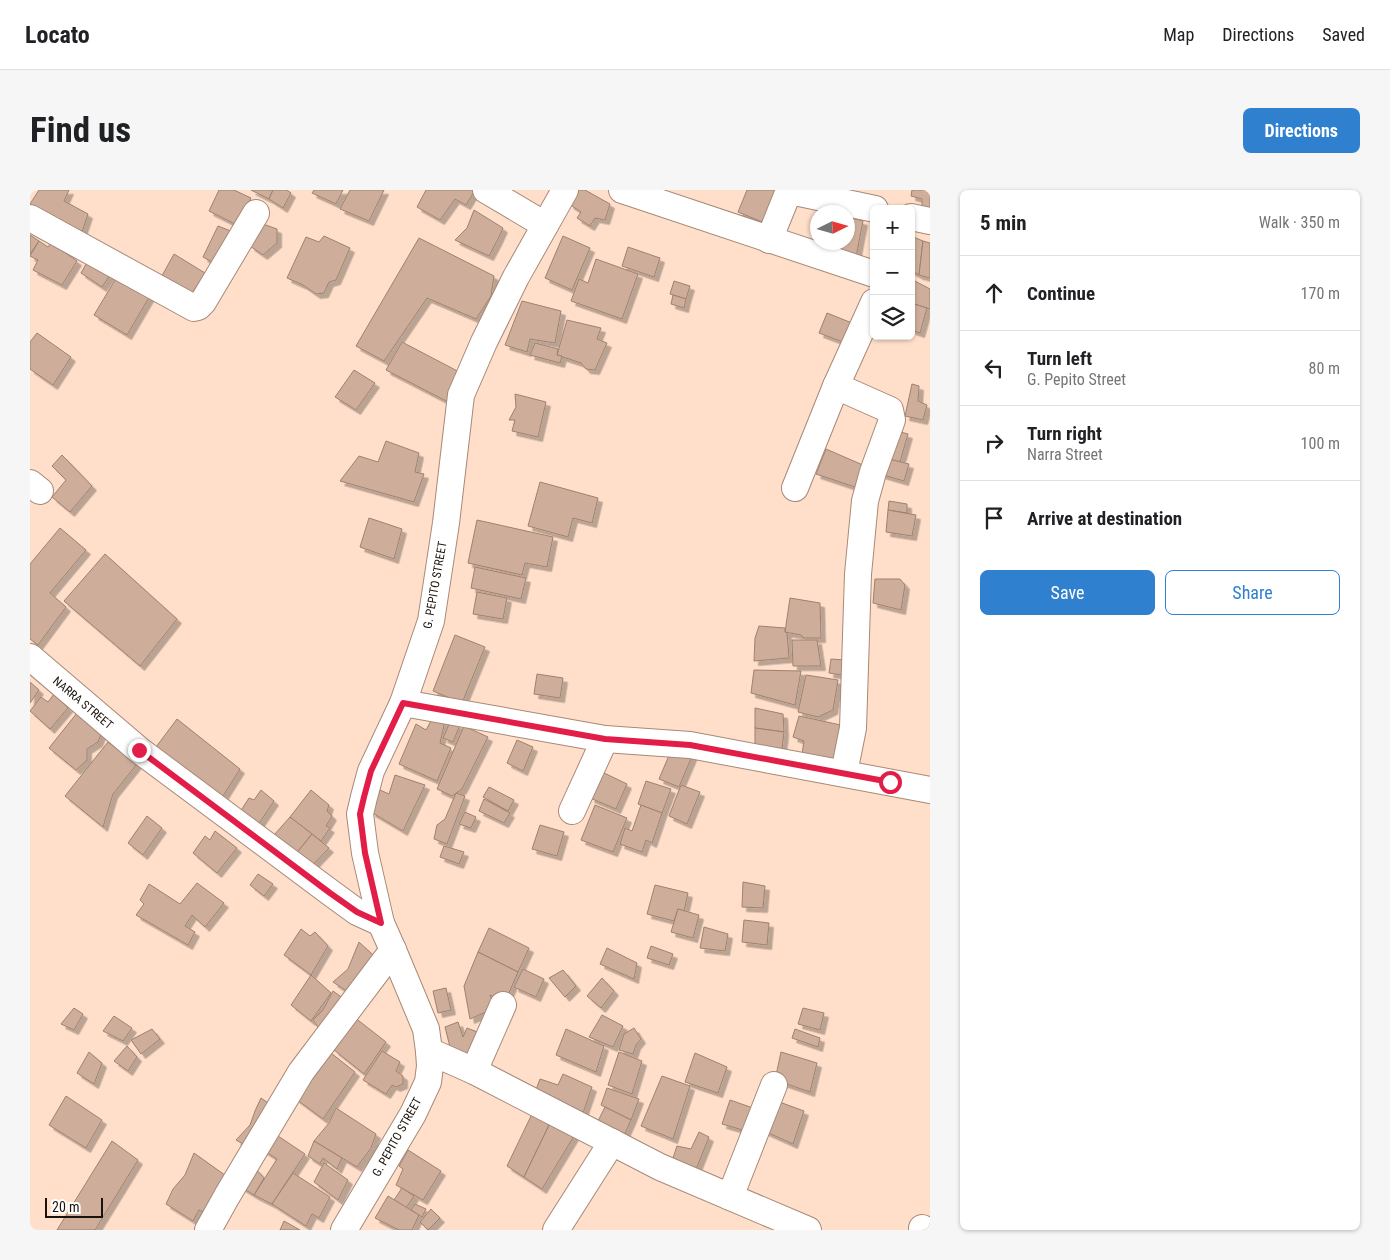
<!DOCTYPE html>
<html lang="en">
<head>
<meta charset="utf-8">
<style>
	body { margin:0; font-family:"Roboto Condensed",sans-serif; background:#f6f6f6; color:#202124 }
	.controls { position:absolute; right:15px; top:15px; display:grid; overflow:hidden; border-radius:8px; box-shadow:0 1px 4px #0004 }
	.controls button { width:45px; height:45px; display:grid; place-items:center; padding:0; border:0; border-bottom:1px solid #e0e0e0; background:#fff; color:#202124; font:25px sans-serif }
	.compass { position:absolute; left:780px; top:15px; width:45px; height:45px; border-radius:50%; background:#fff; box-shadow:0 1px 4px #0004; rotate:85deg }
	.scale { position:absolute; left:15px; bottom:12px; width:58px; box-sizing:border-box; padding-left:5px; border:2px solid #1d120b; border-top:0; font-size:14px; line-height:18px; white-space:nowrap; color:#1d120b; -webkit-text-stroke:4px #fff; paint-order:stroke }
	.stop { position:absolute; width:15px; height:15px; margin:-11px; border:4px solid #e11d48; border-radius:50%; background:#fff }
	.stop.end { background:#e11d48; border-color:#fff; box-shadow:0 1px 5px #0008 }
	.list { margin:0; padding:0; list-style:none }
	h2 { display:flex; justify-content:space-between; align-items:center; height:65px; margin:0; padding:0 20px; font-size:21px }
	h2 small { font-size:16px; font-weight:400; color:#757577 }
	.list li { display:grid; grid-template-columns:32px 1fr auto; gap:15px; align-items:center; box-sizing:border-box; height:75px; padding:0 20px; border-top:1px solid #e0e0e0 }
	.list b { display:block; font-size:19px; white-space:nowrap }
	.list p { margin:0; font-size:16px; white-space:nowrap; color:#757577 }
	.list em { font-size:16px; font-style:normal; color:#757577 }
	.actions { display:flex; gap:10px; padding:15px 20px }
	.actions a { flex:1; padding:11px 0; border:1px solid #3080d0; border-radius:8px; text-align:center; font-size:18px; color:#3080d0 }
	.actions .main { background:#3080d0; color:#fff }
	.icon { flex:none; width:28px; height:28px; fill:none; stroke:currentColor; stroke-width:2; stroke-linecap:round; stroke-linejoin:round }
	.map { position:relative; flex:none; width:900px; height:1040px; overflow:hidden; border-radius:8px }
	header { display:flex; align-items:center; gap:30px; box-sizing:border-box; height:70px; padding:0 25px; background:#fff; border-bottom:1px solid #e0e0e0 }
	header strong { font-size:24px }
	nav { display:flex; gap:28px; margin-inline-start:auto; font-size:18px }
	.intro { display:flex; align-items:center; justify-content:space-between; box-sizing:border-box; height:120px; padding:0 30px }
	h1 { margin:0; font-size:35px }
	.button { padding:12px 22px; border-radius:8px; background:#3080d0; color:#fff; font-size:18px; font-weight:700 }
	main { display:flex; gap:30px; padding:0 30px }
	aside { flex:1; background:#fff; border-radius:8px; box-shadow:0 1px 4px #0004 }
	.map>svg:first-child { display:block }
	.building { fill:#ceae9b; stroke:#9e816e; filter:url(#shadow) }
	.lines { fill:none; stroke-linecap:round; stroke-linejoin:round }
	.minor-casing { stroke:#a78977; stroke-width:28 }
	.minor { stroke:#fff; stroke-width:26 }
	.route { stroke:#e11d48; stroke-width:6 }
	.labels { text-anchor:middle; stroke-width:4.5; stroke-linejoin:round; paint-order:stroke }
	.street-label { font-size:12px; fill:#1d120b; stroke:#fff }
</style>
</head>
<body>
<header>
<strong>Locato</strong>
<nav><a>Map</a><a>Directions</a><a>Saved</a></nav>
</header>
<div class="intro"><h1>Find us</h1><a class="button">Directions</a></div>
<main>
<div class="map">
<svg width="900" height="1040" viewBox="0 0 900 1040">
	<defs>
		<filter id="shadow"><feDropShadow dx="4.5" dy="4.5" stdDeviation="0" flood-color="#0004"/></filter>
	</defs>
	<rect width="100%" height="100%" fill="#ffdeca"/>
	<g class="building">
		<polygon points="9,0 39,0 34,11 58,24 50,48 0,19 0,14"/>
		<polygon points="189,0 204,0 221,8 207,35 179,21"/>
		<polygon points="221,0 243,0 239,9"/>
		<polygon points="243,0 257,0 261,3 253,18 239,9"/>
		<polygon points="284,0 313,0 306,14 282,3"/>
		<polygon points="320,0 354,0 339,31 310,19"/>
		<polygon points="396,0 445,0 436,15 425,9 410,30 387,17"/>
		<polygon points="547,0 555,0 580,14 575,30 565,28 560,36 547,28 551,22 539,14"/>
		<polygon points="717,0 756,0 742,36 708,22"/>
		<polygon points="882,0 900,0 900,20 892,19 892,9 881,6"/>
		<polygon points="444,20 473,38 467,51 459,66 425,50 437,38"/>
		<polygon points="818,27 833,31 826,67 784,59 788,47 788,52 818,52"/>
		<polygon points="233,34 247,39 247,53 233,65 220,56"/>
		<polygon points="188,36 206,43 189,76 173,67"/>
		<polygon points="0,45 9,51 0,64"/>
		<polygon points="294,46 320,58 306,90 299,92 294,103 286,104 273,95 257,88 276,47 289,52"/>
		<polygon points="533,46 560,58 542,100 515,88"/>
		<polygon points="881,46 893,51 889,85 881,81"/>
		<polygon points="389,48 464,86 461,106 446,129 397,108 354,171 326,156"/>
		<polygon points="9,51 18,57 21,53 47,71 32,95 3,80 8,70 0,66"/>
		<polygon points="893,51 900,53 900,88 889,85"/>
		<polygon points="598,57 630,68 624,87 592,76"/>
		<polygon points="144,64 175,83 158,110 128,93"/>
		<polygon points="60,67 84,79 72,97 51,83"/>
		<polygon points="566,69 608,84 592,129 541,111 549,89 558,93"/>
		<polygon points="88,85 121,104 97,145 64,125"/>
		<polygon points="881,89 900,99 900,119 881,113"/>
		<polygon points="644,91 660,96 656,109 640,104"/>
		<polygon points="643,105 656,109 654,118 641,114"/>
		<polygon points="492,111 531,121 525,153 500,149 497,162 475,155"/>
		<polygon points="881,113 897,118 890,143 881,140"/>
		<polygon points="797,123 827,135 821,155 789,143"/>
		<polygon points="537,130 571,138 567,149 577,153 565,180 556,179 551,173 527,165"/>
		<polygon points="7,143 41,167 23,195 0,179 0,152"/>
		<polygon points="372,152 435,185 420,213 356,180"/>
		<polygon points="505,153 528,159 527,165 532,166 530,173 500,165"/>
		<polygon points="324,180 345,193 326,220 305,207"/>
		<polygon points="882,194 889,196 888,211 897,215 893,230 875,226"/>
		<polygon points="485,204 516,212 508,247 482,241 485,230 479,230 486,217"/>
		<polygon points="867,241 878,244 870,272 855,268"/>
		<polygon points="356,251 389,263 385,282 394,284 384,312 310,291 329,266 348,272"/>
		<polygon points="796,259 842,279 834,300 786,284"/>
		<polygon points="32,265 62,296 40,322 22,307 36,290 22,276"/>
		<polygon points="855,268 879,274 874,291 850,284"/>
		<polygon points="510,292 568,308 562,333 543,328 538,347 498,336"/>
		<polygon points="859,311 877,314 877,323 858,320"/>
		<polygon points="858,320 886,325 882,346 856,342"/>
		<polygon points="339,328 372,339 364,369 330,357"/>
		<polygon points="447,330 523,347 517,377 495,373 492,385 438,373"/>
		<polygon points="30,338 56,360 20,403 36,417 8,455 0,449 0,374"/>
		<polygon points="75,364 147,429 110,476 34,411"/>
		<polygon points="445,377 496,388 491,409 441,398"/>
		<polygon points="845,389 870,389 875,395 871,420 843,413"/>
		<polygon points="447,402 477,408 473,429 443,424"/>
		<polygon points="760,408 790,413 791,448 774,448 771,445 755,442"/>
		<polygon points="729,436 755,438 755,442 757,443 759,468 724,471 725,448"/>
		<polygon points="425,445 455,457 432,513 403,501"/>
		<polygon points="762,450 787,450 791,476 763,476"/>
		<polygon points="801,469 815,470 812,485 799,483"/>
		<polygon points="724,480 771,481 765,515 721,503"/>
		<polygon points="507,484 533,488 530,508 504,504"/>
		<polygon points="776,485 808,490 803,520 788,527 768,522"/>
		<polygon points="0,492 9,500 0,513"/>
		<polygon points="24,504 38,518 20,539 0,521 11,507 18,512"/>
		<polygon points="725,518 753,524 754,542 725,538"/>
		<polygon points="47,523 72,542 68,552 57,559 57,570 46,580 19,558"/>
		<polygon points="769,526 820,537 813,574 772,564 774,551 763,547"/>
		<polygon points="147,529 210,579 188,614 123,561"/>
		<polygon points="402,529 415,531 410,553 421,558 407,591 369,574 386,534 396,540"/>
		<polygon points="420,532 430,535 423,552 413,548"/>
		<polygon points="434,536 458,547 432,599 422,606 407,599"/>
		<polygon points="725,538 754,542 752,559 725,555"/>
		<polygon points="487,550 503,557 493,581 477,573"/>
		<polygon points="78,552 107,574 83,604 73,637 35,606"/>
		<polygon points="643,556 663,564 649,597 629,589"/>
		<polygon points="572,582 597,594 586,619 560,608"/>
		<polygon points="365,585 395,595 373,641 341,622 350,600 359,604"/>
		<polygon points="616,591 641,599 632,623 608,614"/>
		<polygon points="651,595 670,602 657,634 639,626"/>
		<polygon points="459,597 484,610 478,621 453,607"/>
		<polygon points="231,600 244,611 228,635 210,622 219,608 224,610"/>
		<polygon points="281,600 299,615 297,621 302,626 296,636 300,638 291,651 260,627"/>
		<polygon points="426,603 435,606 417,654 404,649 407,635 415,629"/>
		<polygon points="454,609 480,623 474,633 449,621"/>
		<polygon points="565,615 597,628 583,662 551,650"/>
		<polygon points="611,615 632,623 622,653 616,650 612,662 590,654 595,638 602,641"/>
		<polygon points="435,622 446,627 441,638 429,634"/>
		<polygon points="117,626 132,638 113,665 98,653"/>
		<polygon points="260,627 282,644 265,665 244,645"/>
		<polygon points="510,635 534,642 527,666 502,659"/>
		<polygon points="185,641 207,658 187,683 163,663 175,646 180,650"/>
		<polygon points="282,644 299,658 275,683 261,670"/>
		<polygon points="414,656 434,662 429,674 410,667"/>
		<polygon points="228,684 243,694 234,706 220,695"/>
		<polygon points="713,692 735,696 733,718 712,717"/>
		<polygon points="167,693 194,713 175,737 162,725 155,736 165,742 158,755 106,725 114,714 110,710 119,694 150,714"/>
		<polygon points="625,695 658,703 654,721 648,719 644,731 617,724"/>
		<polygon points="648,719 669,725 663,748 641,742"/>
		<polygon points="714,730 739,733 737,755 712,752"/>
		<polygon points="674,737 698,744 695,761 670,758"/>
		<polygon points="459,738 499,758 488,782 448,762"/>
		<polygon points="271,739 280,746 285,742 298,756 281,785 254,765"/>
		<polygon points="329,752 343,765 321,804 303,792 318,779"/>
		<polygon points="621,756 643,764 639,775 617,768"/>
		<polygon points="577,758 607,773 604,789 570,774"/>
		<polygon points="448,762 488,782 475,812 460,805 465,818 440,829 434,796"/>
		<polygon points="493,779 514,789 506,807 484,797"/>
		<polygon points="533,780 546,796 535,807 519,788"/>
		<polygon points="281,785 301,803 281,831 261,815"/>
		<polygon points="572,788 584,801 571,818 557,806"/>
		<polygon points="416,798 421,820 408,823 403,801"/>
		<polygon points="303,801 317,811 293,845 283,830 293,820"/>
		<polygon points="44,818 53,824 44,840 31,834"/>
		<polygon points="773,818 794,823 790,840 768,834"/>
		<polygon points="572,825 593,836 583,857 559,847"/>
		<polygon points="84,826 102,838 93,851 73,841"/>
		<polygon points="324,827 356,852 334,884 304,860"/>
		<polygon points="428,832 433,847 437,838 455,845 441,873 421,861 415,837"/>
		<polygon points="604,838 611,849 606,855 603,864 589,860 594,844"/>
		<polygon points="122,839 130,849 111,864 101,850"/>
		<polygon points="536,839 574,856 566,882 526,865"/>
		<polygon points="765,839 790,848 788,857 762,848"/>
		<polygon points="97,856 107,867 98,881 84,871"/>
		<polygon points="292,856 325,882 293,929 258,903"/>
		<polygon points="352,861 370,872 366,881 373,886 373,894 366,897 362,895 356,904 333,890"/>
		<polygon points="59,862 72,873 64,894 47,883"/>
		<polygon points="589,862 612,871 602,904 578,895"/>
		<polygon points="751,862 787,873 780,902 745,890"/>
		<polygon points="665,863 697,877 688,903 655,892"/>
		<polygon points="533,884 562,897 552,926 504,905 510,889 528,895"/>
		<polygon points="632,886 660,896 643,949 611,936"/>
		<polygon points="577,898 609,909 601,930 571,915"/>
		<polygon points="36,906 72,930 56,958 19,935"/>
		<polygon points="231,908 244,917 220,958 206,950 220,935 225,921"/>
		<polygon points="700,910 726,919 716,941 692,934"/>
		<polygon points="744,910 774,921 763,954 734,941"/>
		<polygon points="575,917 601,930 591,952 564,939"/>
		<polygon points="306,918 346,944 341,958 327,977 284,951 299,933"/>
		<polygon points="502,924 521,931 494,987 477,976"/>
		<polygon points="521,931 544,946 512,999 494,987"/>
		<polygon points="669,942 679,947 663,987 640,977 647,956 661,959"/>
		<polygon points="245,944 275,964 242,1014 224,1005 247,969 233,960"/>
		<polygon points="82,951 108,970 65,1040 27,1040"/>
		<polygon points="284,951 312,968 307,979 293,968 290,974 278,966"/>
		<polygon points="378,960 411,981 393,1010 366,995 373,979 369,976"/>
		<polygon points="164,963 199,988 177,1024 169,1020 163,1031 136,1014 143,999 155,985"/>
		<polygon points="294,973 318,990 308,1010 284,992"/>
		<polygon points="226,979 234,988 224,1005 206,994"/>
		<polygon points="263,983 300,1007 289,1028 282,1024 276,1036 242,1014"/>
		<polygon points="372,998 384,1006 376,1018 364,1010"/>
		<polygon points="358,1006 389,1025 382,1040 369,1040 345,1028"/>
		<polygon points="385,1014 396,1019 392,1027 381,1020"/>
		<polygon points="401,1019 410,1028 398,1040 390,1032"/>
		<polygon points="254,1031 270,1040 250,1040"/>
	</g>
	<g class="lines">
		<defs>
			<g id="minor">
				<polyline points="456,0 515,35"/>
				<polyline points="592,0 844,84"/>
				<polyline points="881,27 900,31"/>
				<polyline points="0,28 164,118 168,117 173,112 226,23"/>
				<polyline points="739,50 758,3 760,1 845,19"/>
				<polyline points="806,196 860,220 862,230 843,282 835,311 828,384 823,538 814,583"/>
				<polyline points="0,293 10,301"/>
				<polyline points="765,298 806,196 844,112"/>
				<polyline points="0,467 109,560 301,703 327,722 351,733"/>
				<polyline points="373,513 575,549 660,555 900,600"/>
				<polyline points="542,621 575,549"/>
				<polyline points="399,861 444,881 630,977 778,1040"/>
				<polyline points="444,881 473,815"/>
				<polyline points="700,1007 744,895"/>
				<polyline points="892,1038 896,1040"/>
				<polyline points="178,1040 197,1006 271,882 363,760"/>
				<polyline points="314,1040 383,924 398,892 400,876 399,861 396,839 363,760 351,733 335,663 330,624 334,607 341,581 373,513 401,431 416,333 431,205 454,152 486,87 535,0"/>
				<polyline points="526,1040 582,952"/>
			</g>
		</defs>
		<use href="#minor" class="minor-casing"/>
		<use href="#minor" class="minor"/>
	</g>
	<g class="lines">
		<polyline class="route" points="109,560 300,703 327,722 351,733 335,663 330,624 334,607 341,581 373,513 575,549 660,555 860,592"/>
	</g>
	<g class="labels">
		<g class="street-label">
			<text transform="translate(405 395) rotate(-80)" y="4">G. PEPITO STREET</text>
			<text transform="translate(53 513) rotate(40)" y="4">NARRA STREET</text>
			<text transform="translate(367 947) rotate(-61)" y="4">G. PEPITO STREET</text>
		</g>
	</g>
</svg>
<div class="controls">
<button>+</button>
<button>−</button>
<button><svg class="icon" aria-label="layers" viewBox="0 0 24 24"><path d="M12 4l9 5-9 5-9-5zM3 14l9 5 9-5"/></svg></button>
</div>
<svg class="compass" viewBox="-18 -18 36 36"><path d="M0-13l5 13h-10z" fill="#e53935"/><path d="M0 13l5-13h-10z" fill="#757577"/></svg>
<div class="scale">20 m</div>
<div class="stop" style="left:860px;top:592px"></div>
<div class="stop end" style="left:109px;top:560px"></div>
</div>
<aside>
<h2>5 min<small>Walk · 350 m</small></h2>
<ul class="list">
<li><svg class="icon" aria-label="ahead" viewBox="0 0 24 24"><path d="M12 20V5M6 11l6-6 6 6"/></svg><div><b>Continue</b></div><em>170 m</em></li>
<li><svg class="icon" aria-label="left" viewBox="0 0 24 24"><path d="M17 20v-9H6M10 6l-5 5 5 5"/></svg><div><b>Turn left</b><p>G. Pepito Street</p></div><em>80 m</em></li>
<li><svg class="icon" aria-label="right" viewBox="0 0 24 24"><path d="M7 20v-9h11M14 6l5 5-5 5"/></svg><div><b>Turn right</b><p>Narra Street</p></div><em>100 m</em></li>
<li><svg class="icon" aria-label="arrive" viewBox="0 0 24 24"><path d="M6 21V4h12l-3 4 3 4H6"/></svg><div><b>Arrive at destination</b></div></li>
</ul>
<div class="actions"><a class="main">Save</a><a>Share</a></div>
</aside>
</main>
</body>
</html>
